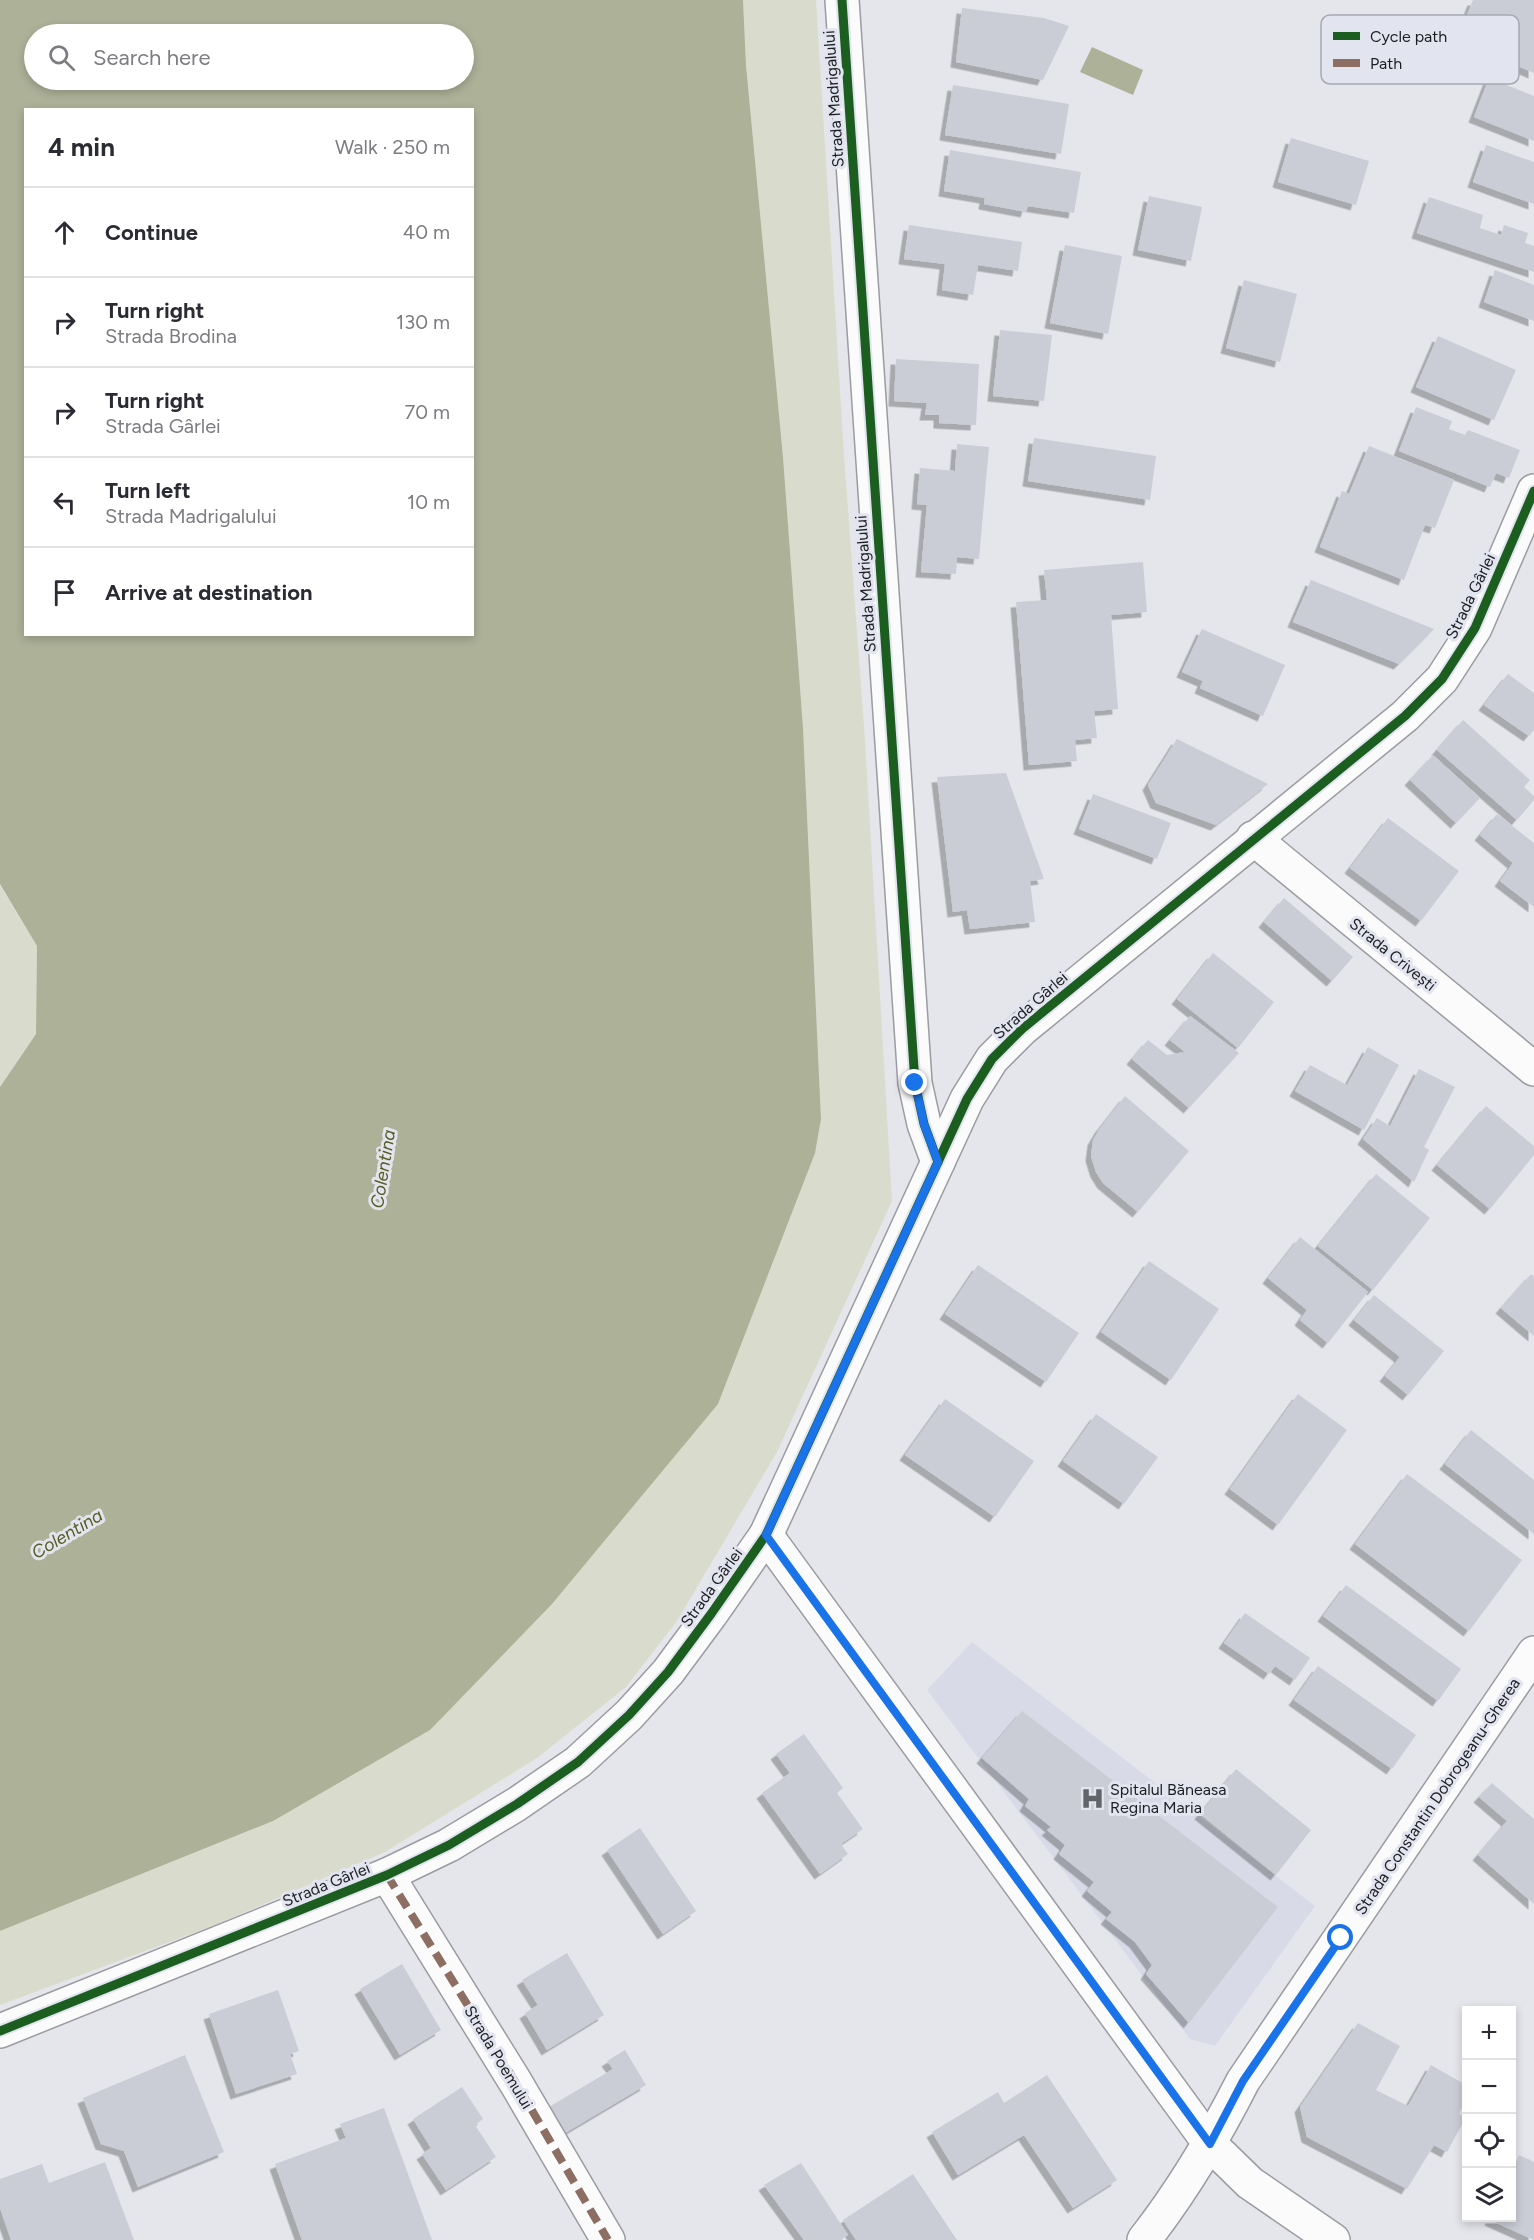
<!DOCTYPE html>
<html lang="en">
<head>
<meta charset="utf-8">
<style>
	body { margin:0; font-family:Figtree,sans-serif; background:#f2f2f3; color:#2b2b33 }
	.controls { position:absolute; right:18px; bottom:18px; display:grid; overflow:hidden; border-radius:0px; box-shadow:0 3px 9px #0003 }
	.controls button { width:54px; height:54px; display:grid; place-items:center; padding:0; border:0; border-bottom:2px solid #e1e1e2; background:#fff; color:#2b2b33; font:30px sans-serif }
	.stop { position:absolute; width:18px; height:18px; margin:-14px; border:4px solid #1a73e8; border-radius:50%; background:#fff }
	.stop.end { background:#1a73e8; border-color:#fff; box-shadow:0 2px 6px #0008 }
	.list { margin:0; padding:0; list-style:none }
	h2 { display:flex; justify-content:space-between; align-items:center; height:78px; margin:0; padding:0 24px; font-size:26px }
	h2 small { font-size:20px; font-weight:400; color:#7c7c81 }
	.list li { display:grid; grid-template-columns:39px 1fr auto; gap:18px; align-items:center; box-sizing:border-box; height:90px; padding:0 24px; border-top:2px solid #e1e1e2 }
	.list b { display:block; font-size:22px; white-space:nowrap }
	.list p { margin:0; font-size:20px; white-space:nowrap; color:#7c7c81 }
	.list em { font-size:20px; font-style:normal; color:#7c7c81 }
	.icon { flex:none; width:33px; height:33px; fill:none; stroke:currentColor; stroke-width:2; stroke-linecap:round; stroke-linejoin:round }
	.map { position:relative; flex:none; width:1534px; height:2240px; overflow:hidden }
	.search { position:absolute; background:#fff; box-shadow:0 3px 9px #0003; left:24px; top:24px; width:450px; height:66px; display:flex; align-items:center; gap:15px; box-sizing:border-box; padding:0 21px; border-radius:33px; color:#7c7c81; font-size:22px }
	.panel { position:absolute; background:#fff; box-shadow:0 3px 9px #0003; left:24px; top:108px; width:450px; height:528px; border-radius:0px }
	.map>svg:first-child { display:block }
	.built { fill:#d8dbe7 }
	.green { fill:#d9dccc }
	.water { fill:#adb198; fill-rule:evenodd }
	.building { fill:#cacdd6; filter:url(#shadow) }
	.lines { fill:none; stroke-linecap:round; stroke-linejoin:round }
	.street-casing { stroke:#9b9ca1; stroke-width:36 }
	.street { stroke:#fbfbfc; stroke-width:33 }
	.quiet { stroke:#8d6e63; stroke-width:8; stroke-dasharray:15 8; stroke-linecap:butt }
	.cycleway-casing { stroke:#e2e5ef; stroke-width:13 }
	.cycleway { stroke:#1b5e20; stroke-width:9 }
	.route { stroke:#1a73e8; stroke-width:8 }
	.labels { text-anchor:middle; stroke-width:6; stroke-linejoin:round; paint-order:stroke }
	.street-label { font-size:16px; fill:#1d1e22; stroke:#e2e5ef }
	.poi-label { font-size:16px; fill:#1d1e22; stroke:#e2e5ef; text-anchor:start }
	.water-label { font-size:18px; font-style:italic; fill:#575c1f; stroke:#e2e5ef }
	.key { fill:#e2e5ef; stroke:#a7a9b2; stroke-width:1.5 }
	.key-label { font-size:16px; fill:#1d1e22 }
</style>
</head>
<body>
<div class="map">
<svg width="1534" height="2240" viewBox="0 0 1534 2240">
	<defs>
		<filter id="shadow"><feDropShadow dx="-5.5" dy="5.5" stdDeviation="0" flood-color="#0004"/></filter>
	</defs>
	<rect width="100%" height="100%" fill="#e5e6ec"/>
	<polygon class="built" points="972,1642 1315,1906 1215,2046 1190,2039 927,1690"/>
	<g class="green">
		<polygon points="743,0 816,0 844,455 865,740 892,1201 777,1452 677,1621 626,1687 537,1758 385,1852 215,1925 0,2005 0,1931 273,1821 821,1119 803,728 783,457 746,65"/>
		<polygon points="0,885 37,946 36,1034 0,1087"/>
	</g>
	<g class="water">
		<path d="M0,0H743L746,65L783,457L803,728L821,1119L815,1153L718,1404L552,1604L430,1730L273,1821L0,1931V1087L36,1034L37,946L0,884ZM34,34H464V80H34ZM26,110H472V634H26Z"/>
		<polygon points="1092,47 1143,70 1133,95 1080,72"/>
	</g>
	<g class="building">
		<polygon points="1473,0 1534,0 1534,73 1457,40"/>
		<polygon points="962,8 1044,18 1069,26 1043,80 956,62"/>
		<polygon points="1489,78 1534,96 1534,141 1474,117"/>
		<polygon points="953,85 1069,104 1061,154 945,135"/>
		<polygon points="1291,138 1369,161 1356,205 1278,182"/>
		<polygon points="1486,145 1534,162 1534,204 1473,182"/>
		<polygon points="950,150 1081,172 1074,213 1028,206 1026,212 984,204 985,198 944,191"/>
		<polygon points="1149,196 1202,207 1191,261 1138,250"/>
		<polygon points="1429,197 1483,215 1480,228 1501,235 1504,225 1528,233 1525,243 1534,246 1534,272 1417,233"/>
		<polygon points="909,225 1022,242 1018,271 978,265 973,295 942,290 945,264 904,259"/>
		<polygon points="1065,245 1122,256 1108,334 1050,323"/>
		<polygon points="1495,270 1534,285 1534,321 1484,302"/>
		<polygon points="1244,280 1297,294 1280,362 1226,348"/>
		<polygon points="1000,330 1052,335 1044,401 993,396"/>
		<polygon points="1438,336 1516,370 1494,420 1416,387"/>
		<polygon points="896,359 979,364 976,425 939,423 939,415 925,415 927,403 894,401"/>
		<polygon points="1416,407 1452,421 1449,429 1465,435 1468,430 1520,450 1509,478 1496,473 1490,487 1399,451"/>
		<polygon points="1034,438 1156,456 1150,500 1028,481"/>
		<polygon points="957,444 989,447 979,559 957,557 956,574 921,572 927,505 917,504 920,468 955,471"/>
		<polygon points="1369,446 1454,480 1435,528 1425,525 1404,580 1320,547 1342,491 1349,494"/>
		<polygon points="1143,562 1147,612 1111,615 1118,709 1094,711 1097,738 1075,740 1077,761 1029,765 1016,602 1047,600 1044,570"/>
		<polygon points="1311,580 1434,629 1399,664 1293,622"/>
		<polygon points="1202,629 1285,665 1263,716 1200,688 1203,681 1182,672"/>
		<polygon points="1508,674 1534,693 1534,730 1529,736 1484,705"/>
		<polygon points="1463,720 1530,780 1524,787 1534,796 1534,800 1517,820 1437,750"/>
		<polygon points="1177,739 1268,784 1216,825 1156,803 1148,785"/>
		<polygon points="1433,755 1480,798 1456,823 1410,780"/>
		<polygon points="1006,773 1044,879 1030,881 1035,922 970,929 967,910 953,912 937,777"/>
		<polygon points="1093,794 1171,823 1157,859 1079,829"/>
		<polygon points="1497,814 1534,843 1534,907 1500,881 1513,863 1480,835"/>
		<polygon points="1388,818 1459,871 1421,921 1350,868"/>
		<polygon points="1284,898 1353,957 1332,981 1264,922"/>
		<polygon points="1213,953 1274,1002 1238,1048 1177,999"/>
		<polygon points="1190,1016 1239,1053 1189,1108 1132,1059 1148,1040 1167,1055 1185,1052 1170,1040"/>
		<polygon points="1368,1047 1399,1065 1364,1130 1295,1091 1310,1065 1347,1085"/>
		<polygon points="1419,1069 1455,1087 1424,1147 1429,1150 1414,1182 1363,1139 1377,1118 1390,1126"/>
		<polygon points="1125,1096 1189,1151 1138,1212 1103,1183 1096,1172 1091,1156 1093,1140 1100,1128"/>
		<polygon points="1486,1106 1534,1146 1534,1155 1490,1209 1437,1165"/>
		<polygon points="1376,1174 1430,1218 1373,1290 1318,1246"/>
		<polygon points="1300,1237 1368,1292 1328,1343 1300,1320 1307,1310 1268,1278"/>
		<polygon points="1149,1261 1219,1309 1171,1380 1101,1332"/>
		<polygon points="978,1265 1079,1333 1046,1382 945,1314"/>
		<polygon points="1531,1274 1534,1277 1534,1336 1501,1308"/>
		<polygon points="1374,1295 1444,1351 1408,1395 1385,1376 1400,1357 1354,1320"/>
		<polygon points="1298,1394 1347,1430 1278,1525 1230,1489"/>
		<polygon points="945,1399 1034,1461 995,1517 905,1455"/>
		<polygon points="1096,1414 1158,1457 1124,1504 1063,1461"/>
		<polygon points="1471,1430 1534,1480 1534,1534 1445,1464"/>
		<polygon points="1407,1474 1522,1560 1469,1631 1355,1544"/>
		<polygon points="1346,1585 1461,1669 1438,1701 1323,1616"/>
		<polygon points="1245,1613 1310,1658 1295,1680 1275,1666 1269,1674 1224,1643"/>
		<polygon points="1318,1666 1416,1735 1392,1769 1294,1700"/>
		<polygon points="1022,1711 1278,1907 1189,2023 1146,1974 1152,1965 1135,1942 1106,1919 1112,1912 1087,1891 1094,1882 1059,1854 1065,1845 1047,1830 1051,1827 1025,1806 1029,1799 982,1758"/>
		<polygon points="804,1734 843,1788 837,1793 863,1829 841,1844 848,1854 820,1874 762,1793 790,1773 776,1754"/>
		<polygon points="1236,1769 1311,1830 1276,1875 1200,1814"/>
		<polygon points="1492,1783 1534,1819 1534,1904 1478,1855 1507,1821 1479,1797"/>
		<polygon points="640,1828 696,1911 663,1934 607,1850"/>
		<polygon points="567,1953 604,2015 547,2050 525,2013 538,2005 522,1980"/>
		<polygon points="402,1964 441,2030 400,2055 360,1989"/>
		<polygon points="278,1990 299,2051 290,2054 297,2074 236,2094 209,2014"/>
		<polygon points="1358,2023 1400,2046 1376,2090 1408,2106 1431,2065 1466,2085 1466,2099 1459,2114 1466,2117 1447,2152 1434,2145 1407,2189 1307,2137 1300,2107"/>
		<polygon points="625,2050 646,2085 565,2133 549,2107 613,2069 607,2061"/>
		<polygon points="185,2055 224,2152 138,2187 124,2151 101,2144 83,2098"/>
		<polygon points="1047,2075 1117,2180 1073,2208 1024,2135 958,2175 932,2132 998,2092 1004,2103"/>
		<polygon points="462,2087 483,2119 475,2125 496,2157 446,2190 422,2154 431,2148 413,2119"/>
		<polygon points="384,2108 432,2240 302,2240 275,2164 346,2138 340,2124"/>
		<polygon points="1519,2155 1534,2162 1534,2240 1490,2220 1491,2218 1512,2218 1512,2171"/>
		<polygon points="105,2162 134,2240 11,2240 0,2208 0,2179 42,2164 49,2183"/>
		<polygon points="801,2163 848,2235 840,2240 804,2240 764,2185"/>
		<polygon points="913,2174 957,2240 856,2240 843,2220"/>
	</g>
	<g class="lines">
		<defs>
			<g id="street">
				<polyline points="842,0 915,1083 924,1124 938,1162"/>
				<polyline points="1253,838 1534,1069"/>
				<polyline points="766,1535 1210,2144 1250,2183 1333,2240"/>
				<polyline points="387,1875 516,2083 608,2240"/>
				<polyline points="0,2031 387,1875 449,1845 517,1804 578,1762 629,1715 668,1672 711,1614 766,1535 967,1099 992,1059 1022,1029 1405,716 1442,679 1475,628 1534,491"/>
				<path d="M1144,2240C1183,2190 1214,2138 1243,2081L1534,1653"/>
			</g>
		</defs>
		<use href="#street" class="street-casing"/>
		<use href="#street" class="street"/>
		<polyline class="quiet" points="387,1875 516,2083 608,2240"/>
		<defs>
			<g id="cycleway">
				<polyline points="842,0 915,1083 924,1124 938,1162"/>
				<polyline points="0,2031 387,1875 449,1845 517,1804 578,1762 629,1715 668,1672 711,1614 766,1535 967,1099 992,1059 1022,1029 1405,716 1442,679 1475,628 1534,491"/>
			</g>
		</defs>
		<use href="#cycleway" class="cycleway-casing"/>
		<use href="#cycleway" class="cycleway"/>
	</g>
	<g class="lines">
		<polyline class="route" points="915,1083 924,1124 938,1162 766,1535 1210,2144 1243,2081 1341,1938"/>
	</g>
	<defs>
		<symbol id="hospital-bare" viewBox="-9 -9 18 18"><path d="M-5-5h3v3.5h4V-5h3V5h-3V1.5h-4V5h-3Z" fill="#636469" stroke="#e2e5ef" stroke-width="2.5" paint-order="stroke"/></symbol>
	</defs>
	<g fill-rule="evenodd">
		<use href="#hospital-bare" x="1076" y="1782" width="33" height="33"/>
	</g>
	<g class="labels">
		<g class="street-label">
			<text transform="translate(833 99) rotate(-94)" y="6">Strada Madrigalului</text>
			<text transform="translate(865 584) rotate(-94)" y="6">Strada Madrigalului</text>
			<text transform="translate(1470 596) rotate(-64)" y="6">Strada Gârlei</text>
			<text transform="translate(1393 954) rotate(39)" y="6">Strada Crivești</text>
			<text transform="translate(1030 1005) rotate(-41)" y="6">Strada Gârlei</text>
			<text transform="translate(711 1587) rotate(-54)" y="6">Strada Gârlei</text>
			<text transform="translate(1437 1796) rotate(-56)" y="6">Strada Constantin Dobrogeanu-Gherea</text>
			<text transform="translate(326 1884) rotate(-22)" y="6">Strada Gârlei</text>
			<text transform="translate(499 2057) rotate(59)" y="6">Strada Poemului</text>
		</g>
		<g class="poi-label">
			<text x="1110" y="1795">Spitalul Băneasa<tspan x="1110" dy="18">Regina Maria</tspan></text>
		</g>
		<g class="water-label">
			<text transform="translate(383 1169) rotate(-81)" y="6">Colentina</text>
			<text transform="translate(67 1534) rotate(-31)" y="6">Colentina</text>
		</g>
	</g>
	<rect x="1321" y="15" width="198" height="69" rx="9" class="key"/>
	<rect x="1333" y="32" width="27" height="8" fill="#1b5e20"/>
	<rect x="1333" y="59" width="27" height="8" fill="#8d6e63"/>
	<g class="key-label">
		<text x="1370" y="42">Cycle path</text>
		<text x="1370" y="69">Path</text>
	</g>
</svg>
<div class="controls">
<button>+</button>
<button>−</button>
<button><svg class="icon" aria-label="locate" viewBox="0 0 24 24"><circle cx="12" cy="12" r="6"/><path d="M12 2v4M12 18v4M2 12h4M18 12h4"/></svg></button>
<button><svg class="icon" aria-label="layers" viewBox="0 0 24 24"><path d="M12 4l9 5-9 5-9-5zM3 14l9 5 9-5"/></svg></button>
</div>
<div class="stop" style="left:1341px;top:1938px"></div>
<div class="stop end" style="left:915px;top:1083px"></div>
<div class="search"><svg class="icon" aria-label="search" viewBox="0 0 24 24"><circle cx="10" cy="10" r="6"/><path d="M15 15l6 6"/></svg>Search here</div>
<section class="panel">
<h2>4 min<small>Walk · 250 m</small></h2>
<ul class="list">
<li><svg class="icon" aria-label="ahead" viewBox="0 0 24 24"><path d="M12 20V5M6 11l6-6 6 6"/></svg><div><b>Continue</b></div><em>40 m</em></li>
<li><svg class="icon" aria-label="right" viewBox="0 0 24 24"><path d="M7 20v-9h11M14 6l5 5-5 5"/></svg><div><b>Turn right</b><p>Strada Brodina</p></div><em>130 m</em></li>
<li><svg class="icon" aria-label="right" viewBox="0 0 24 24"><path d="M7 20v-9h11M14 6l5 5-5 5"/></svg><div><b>Turn right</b><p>Strada Gârlei</p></div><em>70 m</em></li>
<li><svg class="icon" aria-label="left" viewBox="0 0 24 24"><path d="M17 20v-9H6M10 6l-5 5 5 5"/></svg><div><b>Turn left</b><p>Strada Madrigalului</p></div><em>10 m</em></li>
<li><svg class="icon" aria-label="arrive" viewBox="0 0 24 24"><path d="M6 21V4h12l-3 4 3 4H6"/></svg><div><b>Arrive at destination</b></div></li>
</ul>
</section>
</div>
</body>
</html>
